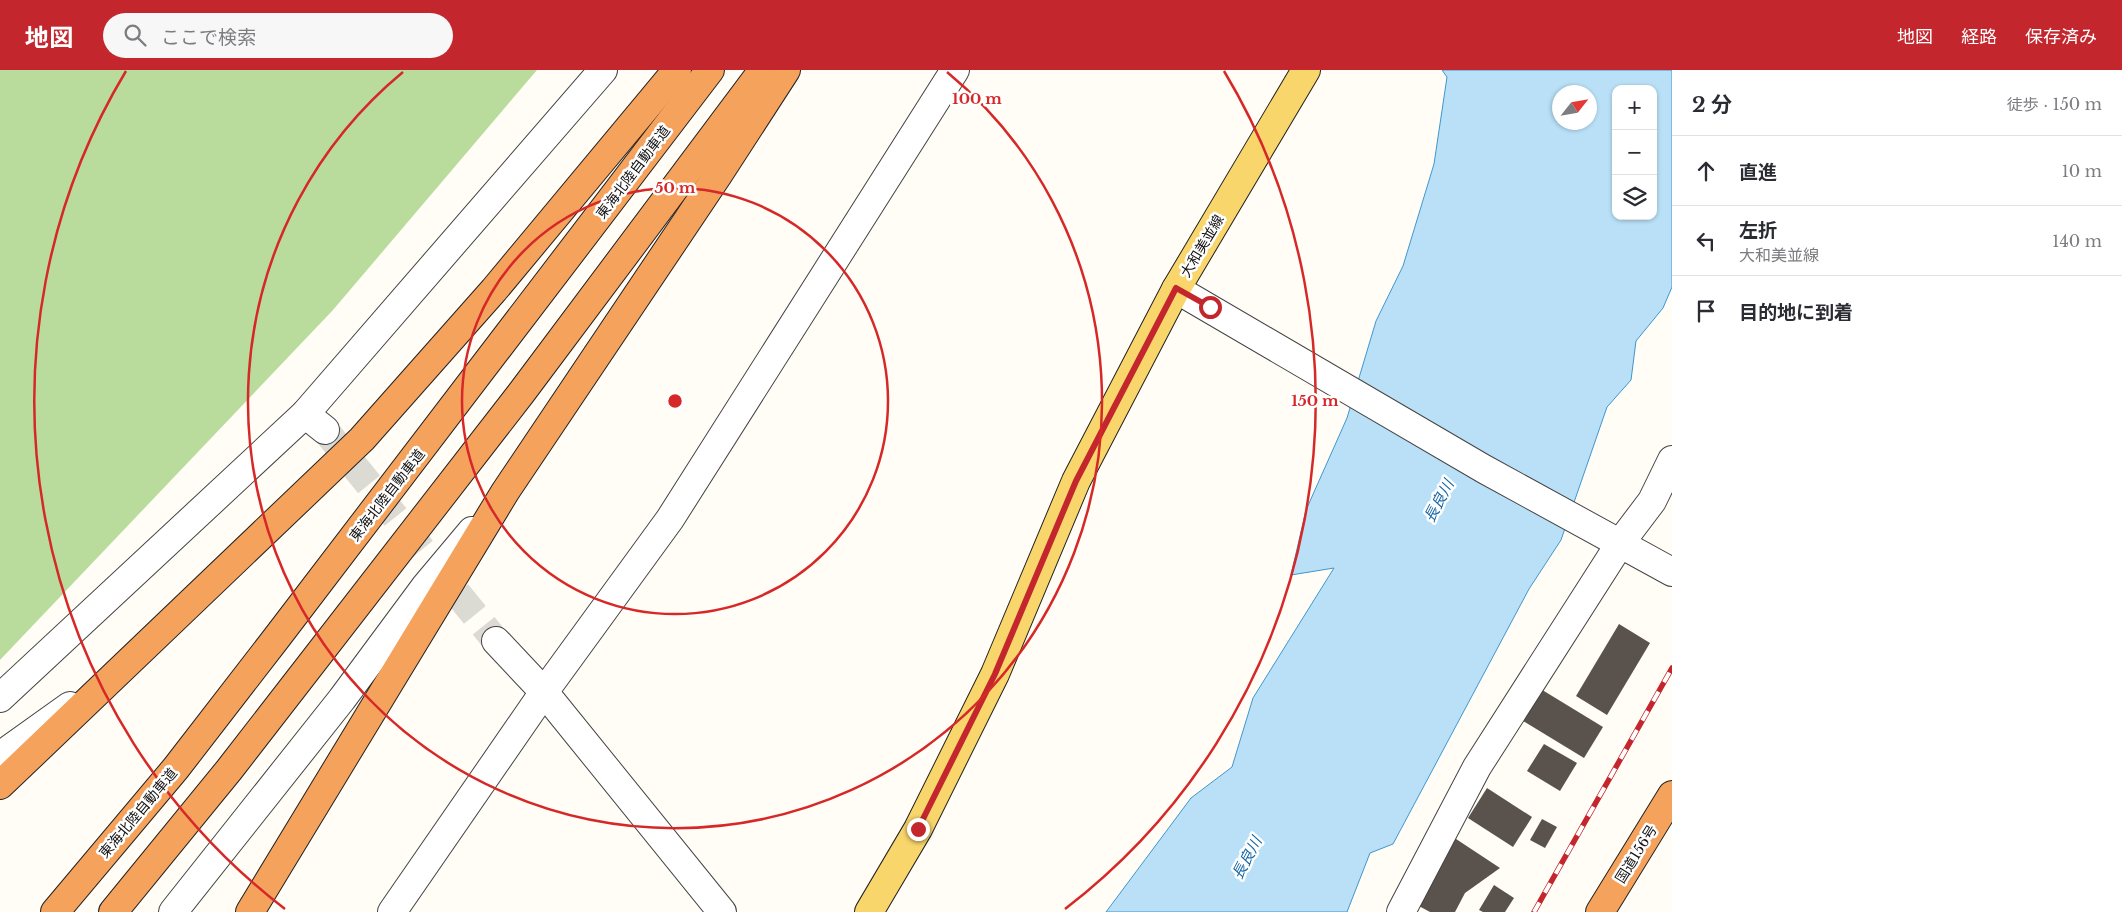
<!DOCTYPE html>
<html lang="ja">
<head>
<meta charset="utf-8">
<style>
	body { margin:0; font-family:"Libre Baskerville","Noto Sans JP",serif; background:#f7f7f7; color:#2b2b33 }
	.controls { position:absolute; right:15px; top:15px; display:grid; overflow:hidden; border-radius:10px; box-shadow:0 1px 4px #0004 }
	.controls button { width:45px; height:45px; display:grid; place-items:center; padding:0; border:0; border-bottom:1px solid #e1e1e2; background:#fff; color:#2b2b33; font:25px sans-serif }
	.compass { position:absolute; left:1552px; top:15px; width:45px; height:45px; border-radius:50%; background:#fff; box-shadow:0 1px 4px #0004; rotate:59deg }
	.stop { position:absolute; width:15px; height:15px; margin:-11px; border:4px solid #c4262e; border-radius:50%; background:#fff }
	.stop.end { background:#c4262e; border-color:#fff; box-shadow:0 1px 5px #0008 }
	.list { margin:0; padding:0; list-style:none }
	h2 { display:flex; justify-content:space-between; align-items:center; height:65px; margin:0; padding:0 20px; font-size:21px }
	h2 small { font-size:16px; font-weight:400; color:#7c7c81 }
	.list li { display:grid; grid-template-columns:32px 1fr auto; gap:15px; align-items:center; box-sizing:border-box; height:70px; padding:0 20px; border-top:1px solid #e1e1e2 }
	.list b { display:block; font-size:19px; white-space:nowrap }
	.list p { margin:0; font-size:16px; white-space:nowrap; color:#7c7c81 }
	.list em { font-size:16px; font-style:normal; color:#7c7c81 }
	.icon { flex:none; width:28px; height:28px; fill:none; stroke:currentColor; stroke-width:2; stroke-linecap:round; stroke-linejoin:round }
	.map { position:relative; flex:none; width:1672px; height:842px; overflow:hidden }
	header { display:flex; align-items:center; gap:30px; box-sizing:border-box; height:70px; padding:0 25px; background:#c4262e; color:#fff }
	header strong { font-size:24px }
	nav { display:flex; gap:28px; margin-inline-start:auto; font-size:18px }
	.search { width:350px; height:45px; background:#f7f7f7; display:flex; align-items:center; gap:12px; box-sizing:border-box; padding:0 18px; border-radius:28px; color:#7c7c81; font-size:19px }
	main { display:flex }
	aside { flex:1; background:#fff }
	.map>svg:first-child { display:block }
	.forest { fill:#b9dc9c }
	.water { fill:#b9e0f7; stroke:#3f96cf; fill-rule:evenodd }
	.building { fill:#5a524d }
	.lines { fill:none; stroke-linecap:round; stroke-linejoin:round }
	.minor-tunnel { stroke:#dbdad3; stroke-width:28; stroke-dasharray:28 14; stroke-linecap:butt }
	.minor-casing { stroke:#444; stroke-width:30 }
	.major-casing { stroke:#222; stroke-width:30 }
	.highway-casing { stroke:#222; stroke-width:30 }
	.minor { stroke:#fff; stroke-width:28 }
	.major { stroke:#f9d66b; stroke-width:28 }
	.highway { stroke:#f5a25d; stroke-width:28 }
	.rail-casing { stroke:#c4262e; stroke-width:5.5 }
	.rail { stroke:#fff; stroke-width:4; stroke-dasharray:11; stroke-linecap:butt }
	.route { stroke:#c4262e; stroke-width:6 }
	.ring { fill:none; stroke:#d62828; stroke-width:2.5 }
	.labels { text-anchor:middle; stroke-width:5; stroke-linejoin:round; paint-order:stroke }
	.street-label { font-size:14px; fill:#111; stroke:#fff }
	.water-label { font-size:15px; font-style:italic; fill:#1768a6; stroke:#fff }
	.centre { fill:#d62828; stroke:#fff; stroke-width:2.5 }
	.ring-label { font-size:15px; text-anchor:middle; font-weight:bold; fill:#d62828; stroke:#fff; stroke-width:5; stroke-linejoin:round; paint-order:stroke }
</style>
</head>
<body>
<header>
<strong>地図</strong>
<div class="search"><svg class="icon" aria-label="search" viewBox="0 0 24 24"><circle cx="10" cy="10" r="6"/><path d="M15 15l6 6"/></svg>ここで検索</div>
<nav><a>地図</a><a>経路</a><a>保存済み</a></nav>
</header>
<main>
<div class="map">
<svg width="1672" height="842" viewBox="0 0 1672 842">
	<rect width="100%" height="100%" fill="#fffdf5"/>
	<polygon class="forest" points="0,0 537,0 333,240 0,590"/>
	<path class="water" d="M1442,0H1672V217L1663,238L1636,271L1631,310L1607,337L1561,470L1529,519L1393,774L1370,783L1347,842H1106L1191,728L1232,697L1253,628L1334,498L1291,505L1306,440L1347,348L1376,251L1403,196L1434,94L1447,7ZM1616,19H1653V146H1616ZM1560,22H1590V52H1560Z"/>
	<g class="building">
		<polygon points="1619,554 1650,573 1607,645 1576,626"/>
		<polygon points="1539,618 1603,657 1584,688 1520,649"/>
		<polygon points="1544,674 1577,693 1560,721 1527,701"/>
		<polygon points="1487,718 1532,747 1513,777 1468,748"/>
		<polygon points="1542,749 1557,757 1545,778 1530,770"/>
		<polygon points="1453,767 1500,798 1465,823 1455,842 1430,842 1417,835"/>
		<polygon points="1494,815 1514,828 1505,842 1483,842 1479,840"/>
	</g>
	<g class="lines">
		<polyline class="minor-tunnel" points="325,360 496,571"/>
		<defs>
			<g id="minor">
				<polyline points="1176,219 1484,399 1672,502"/>
				<polyline points="305,344 325,360"/>
				<polyline points="496,571 544,622 722,842"/>
				<polyline points="0,628 305,344 603,0"/>
				<polyline points="0,686 70,636"/>
				<polyline points="173,842 342,629 425,517 472,461"/>
				<polyline points="392,842 544,622 670,449 955,0"/>
				<polyline points="1401,842 1477,697 1621,472 1652,431 1672,390"/>
			</g>
			<polyline id="major" points="869,842 918,759 995,604 1076,411 1176,219 1306,0"/>
			<g id="highway">
				<polyline points="0,715 362,369 494,220 677,0"/>
				<polyline points="55,842 176,698 278,566 710,0"/>
				<polyline points="113,842 229,700 522,322 763,0"/>
				<polyline points="250,842 505,422 718,105 786,0"/>
				<polyline points="1600,842 1672,725"/>
			</g>
		</defs>
		<use href="#minor" class="minor-casing"/>
		<use href="#major" class="major-casing"/>
		<use href="#highway" class="highway-casing"/>
		<use href="#minor" class="minor"/>
		<use href="#major" class="major"/>
		<use href="#highway" class="highway"/>
		<defs>
			<polyline id="rail" points="1534,842 1672,598"/>
		</defs>
		<use href="#rail" class="rail-casing"/>
		<use href="#rail" class="rail"/>
	</g>
	<g class="lines">
		<polyline class="route" points="918,759 995,604 1076,411 1176,218 1210,237"/>
	</g>
	<g class="ring">
		<circle cx="675" cy="331" r="213"/>
		<path d="M947 2A427 427 0 1 1 403 2"/>
		<path d="M285 839A640 640 0 0 1 126 1M1224 1A640 640 0 0 1 1065 839"/>
	</g>
	<g class="labels">
		<g class="street-label">
			<text transform="translate(633 102) rotate(-53)" y="5">東海北陸自動車道</text>
			<text transform="translate(1202 176) rotate(-59)" y="5">大和美並線</text>
			<text transform="translate(387 425) rotate(-52)" y="5">東海北陸自動車道</text>
			<text transform="translate(138 743) rotate(-50)" y="5">東海北陸自動車道</text>
			<text transform="translate(1636 784) rotate(-58)" y="5">国道156号</text>
		</g>
		<g class="water-label">
			<text transform="translate(1439 431) rotate(-62)" y="5">長良川</text>
			<text transform="translate(1247 788) rotate(-62)" y="5">長良川</text>
		</g>
	</g>
	<circle cx="675" cy="331" r="8" class="centre"/>
	<g class="ring-label">
		<text x="977" y="34">100 m</text>
		<text x="675" y="123">50 m</text>
		<text x="1315" y="336">150 m</text>
	</g>
</svg>
<div class="controls">
<button>+</button>
<button>−</button>
<button><svg class="icon" aria-label="layers" viewBox="0 0 24 24"><path d="M12 4l9 5-9 5-9-5zM3 14l9 5 9-5"/></svg></button>
</div>
<svg class="compass" viewBox="-18 -18 36 36"><path d="M0-13l5 13h-10z" fill="#e53935"/><path d="M0 13l5-13h-10z" fill="#7c7c81"/></svg>
<div class="stop" style="left:1210px;top:237px"></div>
<div class="stop end" style="left:918px;top:759px"></div>
</div>
<aside>
<h2>2 分<small>徒歩 · 150 m</small></h2>
<ul class="list">
<li><svg class="icon" aria-label="ahead" viewBox="0 0 24 24"><path d="M12 20V5M6 11l6-6 6 6"/></svg><div><b>直進</b></div><em>10 m</em></li>
<li><svg class="icon" aria-label="left" viewBox="0 0 24 24"><path d="M17 20v-9H6M10 6l-5 5 5 5"/></svg><div><b>左折</b><p>大和美並線</p></div><em>140 m</em></li>
<li><svg class="icon" aria-label="arrive" viewBox="0 0 24 24"><path d="M6 21V4h12l-3 4 3 4H6"/></svg><div><b>目的地に到着</b></div></li>
</ul>
</aside>
</main>
</body>
</html>
